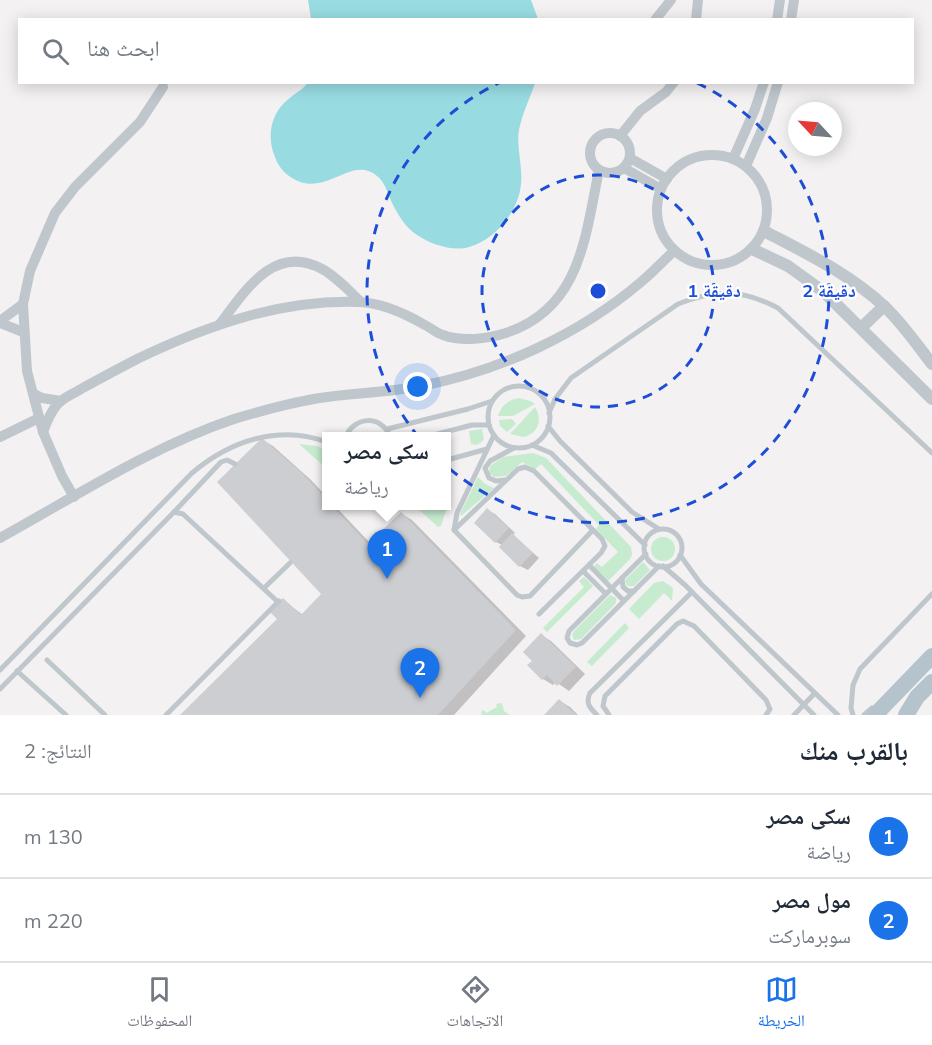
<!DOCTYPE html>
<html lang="ar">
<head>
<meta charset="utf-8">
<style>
	body { margin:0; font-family:Mulish,"Noto Naskh Arabic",sans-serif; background:#f6f6f7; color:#1f2937; direction:rtl }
	.compass { position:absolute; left:788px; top:102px; width:54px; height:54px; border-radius:50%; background:#fff; box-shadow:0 3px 15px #0003; rotate:296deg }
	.you { position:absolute; left:418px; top:387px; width:21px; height:21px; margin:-15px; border:4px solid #fff; border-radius:50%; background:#1a73e8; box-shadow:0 0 0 9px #1a73e833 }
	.badge { display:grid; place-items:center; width:39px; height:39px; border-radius:50%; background:#1a73e8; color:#fff; font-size:20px; font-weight:700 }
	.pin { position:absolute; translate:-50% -50px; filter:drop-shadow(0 2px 3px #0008) }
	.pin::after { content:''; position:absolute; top:32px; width:21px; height:18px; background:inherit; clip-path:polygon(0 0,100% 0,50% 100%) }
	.popup { position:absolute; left:322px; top:432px; width:129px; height:78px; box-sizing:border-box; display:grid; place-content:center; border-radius:0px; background:#fff; filter:drop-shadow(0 2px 4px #0005); font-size:20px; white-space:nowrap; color:#747a83 }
	.popup b { font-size:22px; color:#1f2937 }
	.popup::after { content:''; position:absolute; left:50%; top:100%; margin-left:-12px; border:12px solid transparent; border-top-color:#fff }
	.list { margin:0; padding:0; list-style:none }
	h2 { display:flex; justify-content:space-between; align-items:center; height:78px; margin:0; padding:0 24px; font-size:26px }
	h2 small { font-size:20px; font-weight:400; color:#747a83 }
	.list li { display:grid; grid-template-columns:39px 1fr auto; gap:18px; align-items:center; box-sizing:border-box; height:84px; padding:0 24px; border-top:2px solid #e0e1e3 }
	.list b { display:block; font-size:22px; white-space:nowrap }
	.list p { margin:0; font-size:20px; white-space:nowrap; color:#747a83 }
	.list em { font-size:20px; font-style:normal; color:#747a83 }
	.icon { flex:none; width:33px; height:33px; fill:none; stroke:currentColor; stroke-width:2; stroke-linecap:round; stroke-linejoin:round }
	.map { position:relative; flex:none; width:932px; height:715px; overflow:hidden; direction:ltr }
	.search { position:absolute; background:#fff; box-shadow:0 3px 15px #0003; left:18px; right:18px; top:18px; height:66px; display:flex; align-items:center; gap:15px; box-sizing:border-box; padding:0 21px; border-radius:0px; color:#747a83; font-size:22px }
	.sheet { height:246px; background:#fff }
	nav { display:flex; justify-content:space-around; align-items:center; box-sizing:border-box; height:84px; border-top:2px solid #e0e1e3; background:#fff; font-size:16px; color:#747a83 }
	nav a { display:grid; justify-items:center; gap:3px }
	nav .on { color:#1a73e8 }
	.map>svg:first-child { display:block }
	.green { fill:#c6ebcf }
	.water { fill:#98dce2 }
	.shadow { fill:#0003 }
	.building { fill:#ccced2 }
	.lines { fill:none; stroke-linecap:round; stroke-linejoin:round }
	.service { stroke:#bfc7cc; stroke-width:5 }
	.minor { stroke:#bfc7cc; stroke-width:10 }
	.tertiary { stroke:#bfc7cc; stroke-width:12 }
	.primary { stroke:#b4c3cc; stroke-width:16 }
	.ring { fill:none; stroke:#1d4ed8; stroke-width:3; stroke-dasharray:10 8 }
	.centre { fill:#1d4ed8; stroke:#fff; stroke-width:3 }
	.ring-label { font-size:18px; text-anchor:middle; font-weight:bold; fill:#1d4ed8; stroke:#fff; stroke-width:4.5; stroke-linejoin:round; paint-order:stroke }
</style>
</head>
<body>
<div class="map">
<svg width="932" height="715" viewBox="0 0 932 715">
	<rect width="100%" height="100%" fill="#f3f1f2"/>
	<g class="green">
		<path d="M519,398L530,401L535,404L513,416H498C501,406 508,400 519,398Z"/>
		<path d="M535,407C543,420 538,433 524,437L510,434Z"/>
		<polygon points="512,419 516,424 507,432 500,426 499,420"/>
		<polygon points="482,429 484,440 477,445 471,444 469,431"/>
		<polygon points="299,444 317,446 327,451 327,469"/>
		<polygon points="533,453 546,458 631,547 632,555 630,559 608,581 593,567 597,563 602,567 618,552 596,529 599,525 541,464 535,469 522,462 506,476 494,477 489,473 490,466 503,457"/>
		<polygon points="478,477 485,484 494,488 461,516 460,514"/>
		<polygon points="449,491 451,495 441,526 438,527 415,506 447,506 447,492"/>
		<circle cx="663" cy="549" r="12"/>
		<polygon points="643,562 650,570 634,586 627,586 625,580"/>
		<polygon points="584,577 593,586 547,632 543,628 584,587 579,581"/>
		<polygon points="663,581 673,588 672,601 664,593 639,619 629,609 654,583"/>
		<polygon points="610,595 616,598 616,603 581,639 574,640 572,635 574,631"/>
		<polygon points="625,623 629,628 592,666 587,662"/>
		<polygon points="502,703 504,711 510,715 482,715 481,712 484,710 486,713 497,707 496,704"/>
	</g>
	<g class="water">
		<polygon points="308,0 531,0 538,19 311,19"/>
		<path d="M308,83H535C530,98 522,114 519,130C516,147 523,166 521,184C519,211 495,240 469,247C453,252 430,244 417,235C406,228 398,215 392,203C388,194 385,182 377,176C351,154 326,199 292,178C284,173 278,166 275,157C267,139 270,117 284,103C292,95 301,91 308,83Z"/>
	</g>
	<g class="shadow">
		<polygon points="263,440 273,446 311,480 327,497 327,506 335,506 371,544 402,514 412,520 526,636 454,715 182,715 279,619 283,600 303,615 323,594"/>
		<polygon points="488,510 495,514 515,533 513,535 539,558 528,570 520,566 501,547 502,545 496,542"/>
		<polygon points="541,635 551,641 585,674 569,691 556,682 553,685 543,679 534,661"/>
		<polygon points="560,701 570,707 578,715 546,715"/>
	</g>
	<g class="building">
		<polygon points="262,438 301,472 327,500 327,506 332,506 368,544 401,512 516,630 438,715 180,715 277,619 269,611 283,598 301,615 321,594 217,482"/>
		<polygon points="487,508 509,528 495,543 474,523"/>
		<polygon points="512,533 533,553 519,567 499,547"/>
		<polygon points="541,633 576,667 557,686 547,675 542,680 527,665 532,661 523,652"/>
		<polygon points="559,699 576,715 544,715"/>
	</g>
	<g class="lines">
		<g class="service">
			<circle cx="519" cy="417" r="31"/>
			<path d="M549,413L555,399L571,378L678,304C715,289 742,289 778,308L932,453"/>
			<polyline points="548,426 560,441 632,512 659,529"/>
			<polyline points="387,429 468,409 492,401"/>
			<polyline points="494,435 457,513 454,530 517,595 522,597 530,596 593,530"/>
			<path d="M346,436C355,416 381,415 390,436"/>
			<polyline points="430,436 472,425 489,425"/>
			<polyline points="532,445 551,453 558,460 645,545"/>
			<polyline points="447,460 487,449"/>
			<polyline points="505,480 496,481 489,478 485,468 490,461 514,448"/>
			<polyline points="382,510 383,506"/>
			<polyline points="174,512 221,462 227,460 235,464"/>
			<circle cx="663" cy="548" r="19"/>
			<polyline points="454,530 518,469 525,467 534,471 602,539 605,546 601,553 539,614"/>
			<polyline points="646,554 569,631 567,638 570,643 577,645 582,643 659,566"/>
			<polyline points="680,555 701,584 838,715"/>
			<polyline points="589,565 624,601"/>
			<polyline points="663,566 685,585 814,715"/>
			<polyline points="583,571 606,594"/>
			<polyline points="622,578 623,587 628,591 634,591"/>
			<polyline points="264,588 290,563"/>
			<polyline points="47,660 105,715"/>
			<path d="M0,670L192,473C230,441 279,424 327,442"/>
			<polyline points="17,671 66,715"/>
			<polyline points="0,689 174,512 183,514 278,602"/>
			<polyline points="166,715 279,601"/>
			<path d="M597,715C590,708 585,703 590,693L692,592"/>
			<polyline points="609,715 603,706 605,696 677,624 683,621 694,626 766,700 770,709 766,715"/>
			<polyline points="794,715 815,693"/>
			<polyline points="853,715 851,708 853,685 860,669 932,594"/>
			<polyline points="864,715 872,708"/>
		</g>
		<g class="minor">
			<polyline points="655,20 671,0"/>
			<polyline points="696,20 698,0"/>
			<polyline points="777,20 780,0"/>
			<polyline points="791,20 794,0"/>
			<circle cx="610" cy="153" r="20"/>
			<polyline points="620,136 640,111 666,92 674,82"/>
			<circle cx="712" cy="210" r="55"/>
			<polyline points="630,158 667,179"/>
			<polyline points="733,159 755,109 764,82"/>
			<polyline points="746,166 767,118 778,82"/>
			<polyline points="624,168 661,189"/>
			<polyline points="0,321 23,304"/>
			<polyline points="0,323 23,332"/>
			<path d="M220,324C245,291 274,243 322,269C337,277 349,291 361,302"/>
			<polyline points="34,394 42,398 61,401"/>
			<path d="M43,432C47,421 52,408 61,401C67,396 75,393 81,389C99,379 118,369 137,359C206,326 281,299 359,302C382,303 404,313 423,324C430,327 436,333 443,335C462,342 487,339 506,333C581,308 585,237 599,170"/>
			<polyline points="0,437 39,418"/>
			<polyline points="74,497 62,476 43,432 27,371 23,304 30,271 55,213 75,187 140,122 163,87"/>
			<path d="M0,538C76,496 151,447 234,419C264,410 296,401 327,397C358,393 390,392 421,386C500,371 580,334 641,282C653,272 663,261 674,251"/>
		</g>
		<g class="tertiary">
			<path d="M764,231C806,253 850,274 885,307C903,324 917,345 932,364"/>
			<polyline points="752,249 788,266 824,292 932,399"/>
			<polyline points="861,328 884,306"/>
		</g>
		<g class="primary">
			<polyline points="875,715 932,656"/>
			<polyline points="906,715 917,697 932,682"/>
		</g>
	</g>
	<g class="ring">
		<circle cx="598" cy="291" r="116"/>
		<path d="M697 83A231 231 0 1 1 499 83"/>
	</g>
	<circle cx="598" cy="291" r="9" class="centre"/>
	<g class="ring-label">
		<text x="714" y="297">1 دقيقة</text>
		<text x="829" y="297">2 دقيقة</text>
	</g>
</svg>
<svg class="compass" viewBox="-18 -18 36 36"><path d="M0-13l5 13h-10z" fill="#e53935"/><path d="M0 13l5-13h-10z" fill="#747a83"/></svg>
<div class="you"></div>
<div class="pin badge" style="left:387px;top:579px">1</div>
<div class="popup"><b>سكى مصر</b>رياضة</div>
<div class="pin badge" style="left:420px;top:698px">2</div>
<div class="search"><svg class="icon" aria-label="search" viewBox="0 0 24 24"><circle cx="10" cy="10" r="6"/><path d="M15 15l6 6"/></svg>ابحث هنا</div>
</div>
<section class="sheet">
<h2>بالقرب منك<small>النتائج: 2</small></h2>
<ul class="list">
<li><span class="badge">1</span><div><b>سكى مصر</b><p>رياضة</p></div><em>130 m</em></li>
<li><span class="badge">2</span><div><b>مول مصر</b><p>سوبرماركت</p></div><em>220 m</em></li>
</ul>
</section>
<nav>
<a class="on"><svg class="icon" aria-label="map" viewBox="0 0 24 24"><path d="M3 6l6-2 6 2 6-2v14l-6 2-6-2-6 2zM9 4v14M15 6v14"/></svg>الخريطة</a>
<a><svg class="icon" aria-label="directions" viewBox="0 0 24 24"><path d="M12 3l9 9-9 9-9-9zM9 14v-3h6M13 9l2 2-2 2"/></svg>الاتجاهات</a>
<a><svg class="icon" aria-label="saved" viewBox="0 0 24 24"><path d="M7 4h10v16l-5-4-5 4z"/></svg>المحفوظات</a>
</nav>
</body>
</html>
